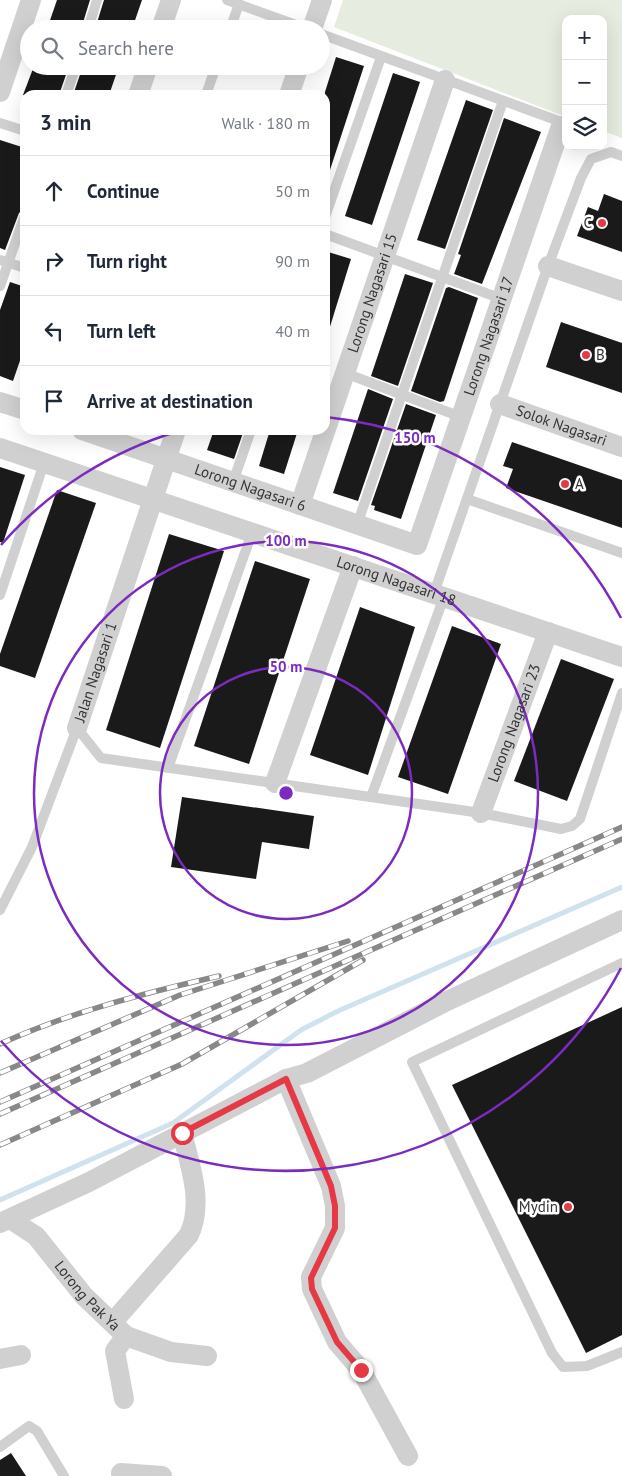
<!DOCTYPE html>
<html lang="en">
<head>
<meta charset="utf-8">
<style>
	body { margin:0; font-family:"PT Sans",sans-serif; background:#f6f6f7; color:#1f2937 }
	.controls { position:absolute; right:15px; top:15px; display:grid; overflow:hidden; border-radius:10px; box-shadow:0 5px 20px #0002 }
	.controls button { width:45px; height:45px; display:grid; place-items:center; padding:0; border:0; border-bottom:1px solid #e0e1e3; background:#fff; color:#1f2937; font:25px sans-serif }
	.stop { position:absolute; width:15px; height:15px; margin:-11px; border:4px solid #e63946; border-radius:50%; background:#fff }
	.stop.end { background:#e63946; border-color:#fff; box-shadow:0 1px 5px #0008 }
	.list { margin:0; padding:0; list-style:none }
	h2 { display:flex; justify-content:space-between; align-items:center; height:65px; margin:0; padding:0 20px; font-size:21px }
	h2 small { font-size:16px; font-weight:400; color:#747a83 }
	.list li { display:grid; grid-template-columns:32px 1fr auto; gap:15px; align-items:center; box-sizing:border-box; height:70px; padding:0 20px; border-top:1px solid #e0e1e3 }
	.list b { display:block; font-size:19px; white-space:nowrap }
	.list em { font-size:16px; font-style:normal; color:#747a83 }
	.icon { flex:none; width:28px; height:28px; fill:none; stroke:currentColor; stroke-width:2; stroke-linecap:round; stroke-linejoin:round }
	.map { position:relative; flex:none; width:622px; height:1476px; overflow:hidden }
	.search { position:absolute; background:#fff; box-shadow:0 5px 20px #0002; left:20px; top:20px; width:310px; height:55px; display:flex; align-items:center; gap:12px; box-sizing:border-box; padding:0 18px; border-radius:28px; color:#747a83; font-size:19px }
	.panel { position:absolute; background:#fff; box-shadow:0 5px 20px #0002; left:20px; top:90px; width:310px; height:345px; border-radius:15px }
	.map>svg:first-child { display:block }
	.green { fill:#e6ecdf }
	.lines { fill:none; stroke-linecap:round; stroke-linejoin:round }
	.stream { stroke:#cfe2ee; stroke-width:5 }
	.building { fill:#1a1a1a }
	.service { stroke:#d0d0d0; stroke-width:10 }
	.minor { stroke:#d0d0d0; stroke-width:20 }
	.rail-casing { stroke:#888; stroke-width:5.5 }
	.rail { stroke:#fff; stroke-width:4; stroke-dasharray:11; stroke-linecap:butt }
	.route { stroke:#e63946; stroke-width:6 }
	.ring { fill:none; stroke:#7b2cbf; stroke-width:2.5 }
	.poi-dot { fill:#e63946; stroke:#fff; stroke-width:2 }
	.labels { text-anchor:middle; stroke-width:5; stroke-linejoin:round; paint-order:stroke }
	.poi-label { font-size:15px; fill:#333; stroke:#fff; text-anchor:end }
	.street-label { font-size:15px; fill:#333; stroke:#fff }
	.centre { fill:#7b2cbf; stroke:#fff; stroke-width:2.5 }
	.ring-label { font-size:15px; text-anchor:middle; font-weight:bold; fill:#7b2cbf; stroke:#fff; stroke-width:5; stroke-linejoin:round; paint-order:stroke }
</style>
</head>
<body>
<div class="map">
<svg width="622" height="1476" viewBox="0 0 622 1476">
	<rect width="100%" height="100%" fill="#fff"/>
	<polygon class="green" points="343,0 622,0 622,138 603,131 603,19 566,19 566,117 334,27"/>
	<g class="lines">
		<polyline class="stream" points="0,1200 173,1123 301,1030 338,1011 622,887"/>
	</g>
	<g class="building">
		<polygon points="57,0 90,0 81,29 47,29"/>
		<polygon points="104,0 142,0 132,29 95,29"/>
		<polygon points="336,57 364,66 328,176 325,176 325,92"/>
		<polygon points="34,66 69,66 59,95 23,95"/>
		<polygon points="83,66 119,66 109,95 73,95"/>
		<polygon points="393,73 420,82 372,225 345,216"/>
		<polygon points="466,100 493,110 445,249 417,240"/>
		<polygon points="504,118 541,132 482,284 454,274 461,255 458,254"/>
		<polygon points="0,140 25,148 25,208 19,213 5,250 0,248"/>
		<polygon points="604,194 622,201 622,252 577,236 588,207 598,211"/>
		<polygon points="325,251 351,259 328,333 325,333"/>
		<polygon points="405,274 433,283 398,386 371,376"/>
		<polygon points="10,282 25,287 25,346 13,381 0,376 0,310"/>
		<polygon points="449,287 478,298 444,401 440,402 411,391 446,288"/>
		<polygon points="561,322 622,343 622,393 546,367"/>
		<polygon points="368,389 393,399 358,501 333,493"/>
		<polygon points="406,404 436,415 401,519 374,510 375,506 371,505"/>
		<polygon points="214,430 244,430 234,459 207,450"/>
		<polygon points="270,430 298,430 284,474 259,466"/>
		<polygon points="512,442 622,480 622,528 506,488 513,469 503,466"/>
		<polygon points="0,467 25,475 3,543 0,542"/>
		<polygon points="57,490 96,503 35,678 0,666 0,654"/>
		<polygon points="169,534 224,551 160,748 106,730"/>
		<polygon points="255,561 310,579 249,764 194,746"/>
		<polygon points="360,607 415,627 368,775 310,755"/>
		<polygon points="452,626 501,644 448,794 398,777"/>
		<polygon points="561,659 614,679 567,801 514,781"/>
		<polygon points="182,797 314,816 309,849 262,842 256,879 171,867"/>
		<polygon points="622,1007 622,1335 586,1353 452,1085"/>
		<polygon points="11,1453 26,1476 0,1476 0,1460"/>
	</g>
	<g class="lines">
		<g class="service">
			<polyline points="227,0 307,29"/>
			<polyline points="88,29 97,0"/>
			<polyline points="230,29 239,4"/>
			<polyline points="321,34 556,120 561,126"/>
			<polyline points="66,95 76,66"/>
			<polyline points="206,95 216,66"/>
			<polyline points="0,123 25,131"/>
			<polyline points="325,217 381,57"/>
			<polyline points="325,234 502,299"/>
			<polyline points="0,260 25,268"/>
			<polyline points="0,286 25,215"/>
			<polyline points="345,373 461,417"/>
			<polyline points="233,482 251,430"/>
			<polyline points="467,499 622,553"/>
			<polyline points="357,525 503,101"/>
			<polyline points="434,593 548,266 581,178 591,159 611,152 622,156"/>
			<polyline points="0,595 44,463"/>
			<polyline points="77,728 101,758 481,813 561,829 572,826 580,819 622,693"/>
			<polyline points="168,768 252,533"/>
			<polyline points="371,797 444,597"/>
			<polyline points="0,910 32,847 77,728"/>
			<polyline points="622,963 412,1062 552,1353 563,1367 587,1366 622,1352"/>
			<polyline points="0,1447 29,1426 37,1431 64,1476"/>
		</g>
		<g class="minor">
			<polyline points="161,29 171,0"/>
			<polyline points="312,29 322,0"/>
			<polyline points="0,92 31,0"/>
			<polyline points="138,95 148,66"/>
			<polyline points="289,95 299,66"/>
			<polyline points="548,266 622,291"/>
			<polyline points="0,402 25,410"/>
			<path id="s1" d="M500,404L622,447"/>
			<path id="s2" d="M82,430L417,545L561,126"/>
			<path id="s3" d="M0,448L622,657"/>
			<path id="s4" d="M300,505L445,80"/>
			<path id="s5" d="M77,728L176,430"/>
			<polyline points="275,783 353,566"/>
			<path id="s6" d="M481,813L548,632"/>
			<polyline points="286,1079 331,1186 335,1206 335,1228 311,1277 312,1289 337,1342 361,1370 408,1456"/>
			<path id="s7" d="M10,1219L36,1236L84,1296L126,1336L171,1352L207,1356"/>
			<polyline points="0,1223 89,1182 286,1079 307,1073 445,1002 622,920"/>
			<path d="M113,1322L189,1235C204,1203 190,1165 182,1133"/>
			<polyline points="0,1359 21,1355"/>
			<polyline points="124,1399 115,1351 126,1336"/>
			<polyline points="121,1473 162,1476"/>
		</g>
		<defs>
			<g id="rail">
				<path d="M0,1044C70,1012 145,993 219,976"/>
				<polyline points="0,1073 180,995 348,941"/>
				<polyline points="0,1102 622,827"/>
				<polyline points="0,1114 622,839"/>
				<polyline points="0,1145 182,1064 363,960"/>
			</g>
		</defs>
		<use href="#rail" class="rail-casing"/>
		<use href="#rail" class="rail"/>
	</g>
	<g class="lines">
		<polyline class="route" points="182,1133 286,1079 331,1186 335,1206 335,1228 311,1278 312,1289 337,1342 361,1370"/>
	</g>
	<g class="ring">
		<circle cx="286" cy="793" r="126"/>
		<circle cx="286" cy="793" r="252"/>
		<path d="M621 968A378 378 0 0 1 1 1041M1 545A378 378 0 0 1 179 431M326 417A378 378 0 0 1 621 618"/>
	</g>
	<g class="poi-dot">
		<circle cx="602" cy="223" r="5"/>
		<circle cx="586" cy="355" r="5"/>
		<circle cx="565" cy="484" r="5"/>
		<circle cx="568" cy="1207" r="5"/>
	</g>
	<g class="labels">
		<g class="poi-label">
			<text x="592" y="228">C</text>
			<text x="596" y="360" text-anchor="start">B</text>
			<text x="575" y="489" text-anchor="start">A</text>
			<text x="558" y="1212">Mydin</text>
		</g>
		<g class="street-label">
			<text dy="5" stroke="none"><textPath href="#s4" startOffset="224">Lorong Nagasari 15</textPath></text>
			<text dy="5" stroke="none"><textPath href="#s2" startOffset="575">Lorong Nagasari 17</textPath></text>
			<text dy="5" stroke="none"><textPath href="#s1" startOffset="65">Solok Nagasari</textPath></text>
			<text dy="5" stroke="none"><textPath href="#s2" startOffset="178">Lorong Nagasari 6</textPath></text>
			<text dy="5" stroke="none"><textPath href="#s3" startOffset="418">Lorong Nagasari 18</textPath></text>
			<text dy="5" stroke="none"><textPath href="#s5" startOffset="59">Jalan Nagasari 1</textPath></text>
			<text dy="5" stroke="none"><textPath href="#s6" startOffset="96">Lorong Nagasari 23</textPath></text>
			<text dy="5" stroke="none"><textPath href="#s7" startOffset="110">Lorong Pak Ya</textPath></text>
		</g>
	</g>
	<circle cx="286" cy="793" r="8" class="centre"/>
	<g class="ring-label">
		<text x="415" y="443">150 m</text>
		<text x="286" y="546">100 m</text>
		<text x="286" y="672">50 m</text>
	</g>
</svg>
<div class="controls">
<button>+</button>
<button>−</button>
<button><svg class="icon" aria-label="layers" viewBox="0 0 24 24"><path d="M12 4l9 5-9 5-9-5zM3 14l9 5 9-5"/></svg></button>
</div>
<div class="stop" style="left:182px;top:1133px"></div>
<div class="stop end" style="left:361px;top:1370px"></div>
<div class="search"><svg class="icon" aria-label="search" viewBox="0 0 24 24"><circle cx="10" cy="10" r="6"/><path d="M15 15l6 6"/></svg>Search here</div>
<section class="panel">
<h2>3 min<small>Walk · 180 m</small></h2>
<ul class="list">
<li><svg class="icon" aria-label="ahead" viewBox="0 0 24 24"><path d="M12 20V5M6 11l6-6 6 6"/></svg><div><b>Continue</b></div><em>50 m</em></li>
<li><svg class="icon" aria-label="right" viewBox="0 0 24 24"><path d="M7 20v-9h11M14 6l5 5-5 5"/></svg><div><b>Turn right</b></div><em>90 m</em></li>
<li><svg class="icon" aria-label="left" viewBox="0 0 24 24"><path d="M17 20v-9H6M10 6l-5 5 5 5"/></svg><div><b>Turn left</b></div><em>40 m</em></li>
<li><svg class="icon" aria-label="arrive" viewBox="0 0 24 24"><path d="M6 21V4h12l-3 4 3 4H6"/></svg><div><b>Arrive at destination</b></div></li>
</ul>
</section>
</div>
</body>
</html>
